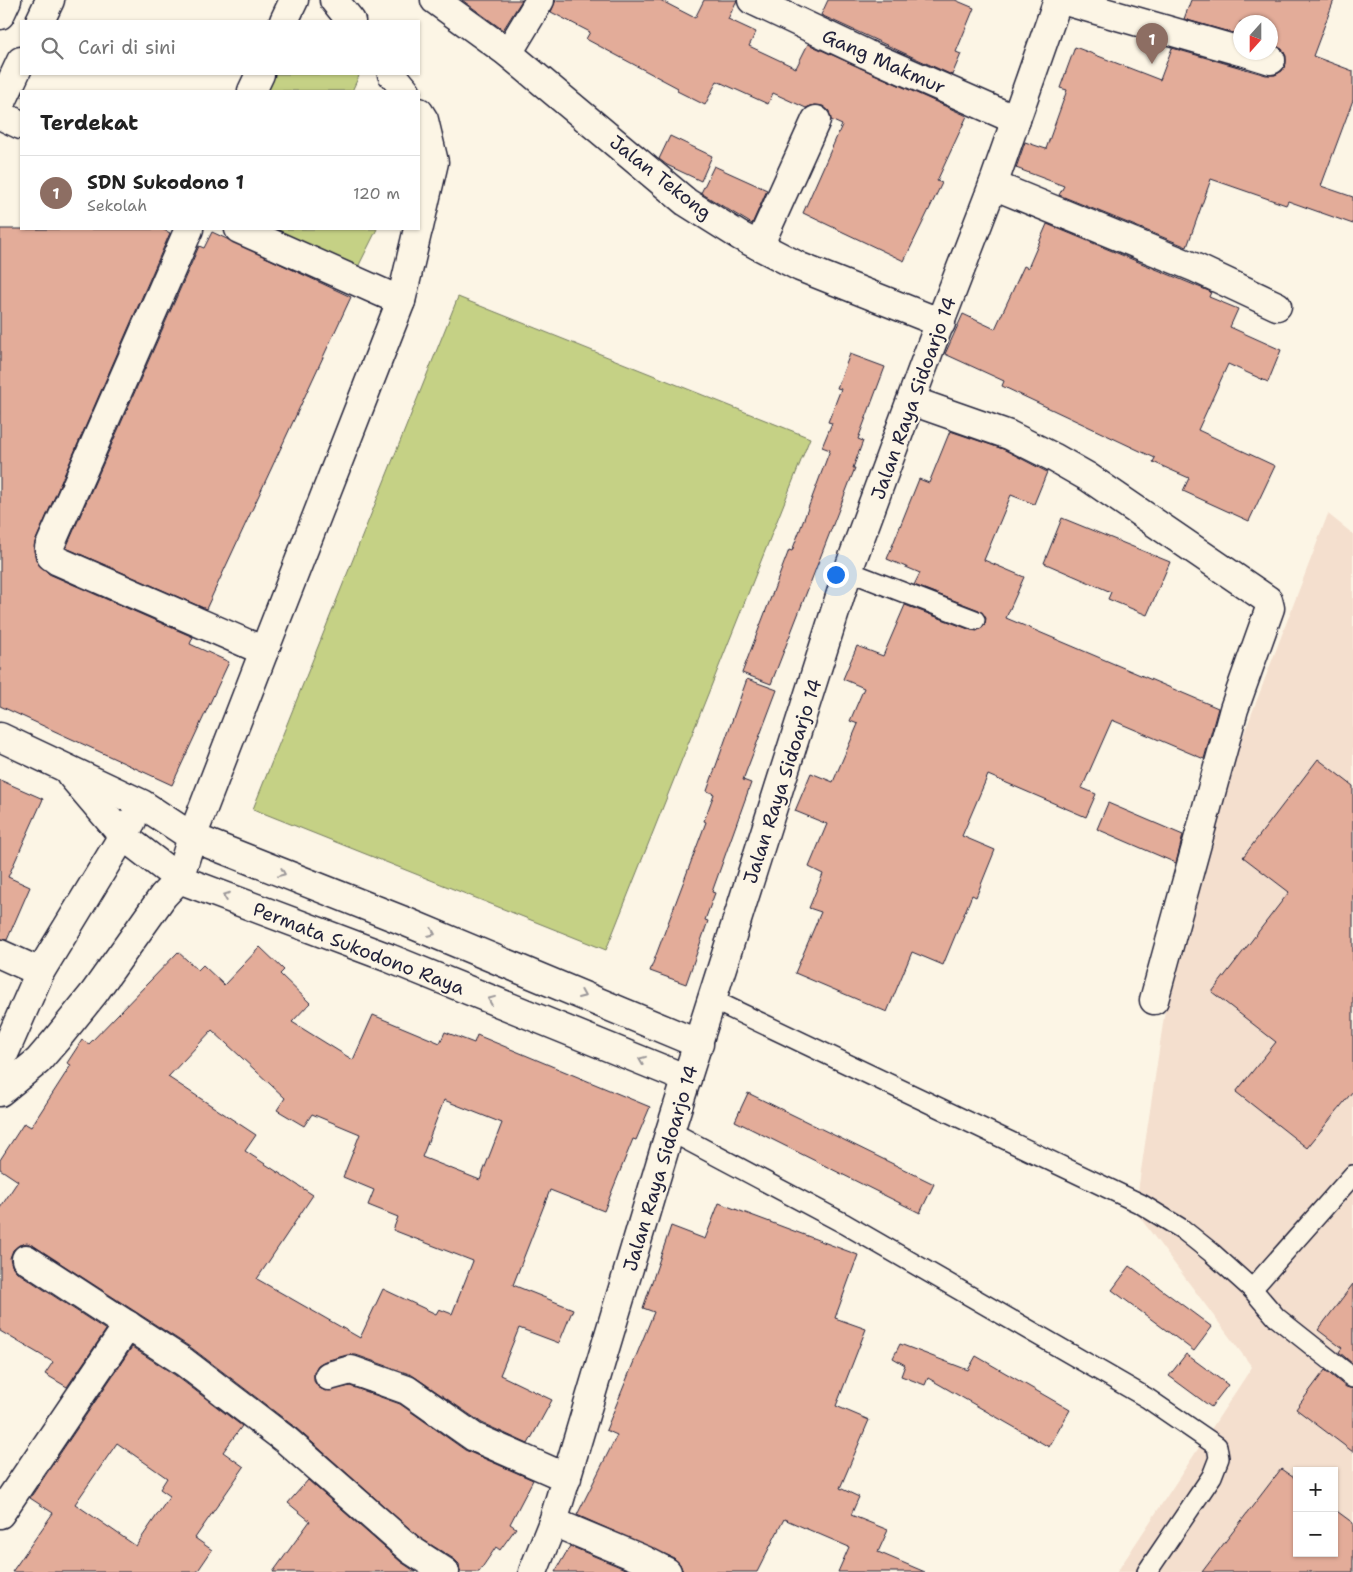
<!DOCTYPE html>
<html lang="id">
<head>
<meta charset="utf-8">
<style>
	body { margin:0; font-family:"Shantell Sans",sans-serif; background:#f2f2f2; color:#222 }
	.controls { position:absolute; right:15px; bottom:15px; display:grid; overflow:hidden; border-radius:0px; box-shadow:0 1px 4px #0004 }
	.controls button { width:45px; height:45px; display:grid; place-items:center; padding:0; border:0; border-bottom:1px solid #e0e0e0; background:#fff; color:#222; font:25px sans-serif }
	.compass { position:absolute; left:1233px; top:15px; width:45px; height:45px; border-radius:50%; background:#fff; box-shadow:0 1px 4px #0004; rotate:201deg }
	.you { position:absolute; left:835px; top:574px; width:18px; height:18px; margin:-12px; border:4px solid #fff; border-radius:50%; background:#1a73e8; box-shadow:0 0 0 8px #1a73e833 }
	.badge { display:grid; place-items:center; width:32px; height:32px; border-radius:50%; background:#0f766e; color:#fff; font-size:16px; font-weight:700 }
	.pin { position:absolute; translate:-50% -41px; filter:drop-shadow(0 1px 2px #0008) }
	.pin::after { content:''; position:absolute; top:26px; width:18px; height:15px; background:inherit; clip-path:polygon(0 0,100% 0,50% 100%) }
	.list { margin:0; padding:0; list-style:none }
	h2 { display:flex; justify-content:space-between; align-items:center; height:65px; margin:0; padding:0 20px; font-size:21px }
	h2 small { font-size:16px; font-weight:400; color:#767676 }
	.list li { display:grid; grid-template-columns:32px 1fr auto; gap:15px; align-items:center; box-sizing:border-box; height:75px; padding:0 20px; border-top:1px solid #e0e0e0 }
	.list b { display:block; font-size:19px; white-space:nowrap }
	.list p { margin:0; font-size:16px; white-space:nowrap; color:#767676 }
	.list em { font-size:16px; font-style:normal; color:#767676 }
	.icon { flex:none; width:28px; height:28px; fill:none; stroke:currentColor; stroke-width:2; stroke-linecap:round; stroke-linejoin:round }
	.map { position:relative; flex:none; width:1353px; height:1572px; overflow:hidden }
	.search { position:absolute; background:#fff; box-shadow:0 1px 4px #0004; left:20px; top:20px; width:400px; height:55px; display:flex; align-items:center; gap:12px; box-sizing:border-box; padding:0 18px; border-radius:0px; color:#767676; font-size:19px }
	.panel { position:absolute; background:#fff; box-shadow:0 1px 4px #0004; left:20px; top:90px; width:400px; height:140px; border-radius:0px }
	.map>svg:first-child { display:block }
	.built { fill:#f4dfce; fill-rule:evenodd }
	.green { fill:#c5d185; stroke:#747a60 }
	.building { fill:#e3ac99; stroke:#22223b; fill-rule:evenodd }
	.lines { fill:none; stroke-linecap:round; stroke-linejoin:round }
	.lane-casing { stroke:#22223b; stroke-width:22 }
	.street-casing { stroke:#22223b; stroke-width:31 }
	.secondary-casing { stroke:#22223b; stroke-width:31 }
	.lane { stroke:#fcf5e5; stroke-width:19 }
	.street { stroke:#fcf5e5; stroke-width:28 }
	.secondary { stroke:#fcf5e5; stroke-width:28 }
	.oneway { stroke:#9a9698 }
	.labels { text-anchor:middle; stroke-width:4; stroke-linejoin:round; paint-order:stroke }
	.street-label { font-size:19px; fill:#22223b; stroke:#fcf5e5 }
</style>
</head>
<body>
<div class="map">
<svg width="1353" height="1572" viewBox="0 0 1353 1572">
	<rect width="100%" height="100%" fill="#fcf5e5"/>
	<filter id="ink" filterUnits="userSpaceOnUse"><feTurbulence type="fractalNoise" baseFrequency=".02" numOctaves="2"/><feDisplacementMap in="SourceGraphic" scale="10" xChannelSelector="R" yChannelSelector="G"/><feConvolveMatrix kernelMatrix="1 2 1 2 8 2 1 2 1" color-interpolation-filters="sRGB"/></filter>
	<g filter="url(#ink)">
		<path class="built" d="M1328,514L1353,534V1572H1117L1252,1367L1135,1211L1182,896ZM1297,1471H1334V1553H1297Z"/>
		<g class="green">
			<polygon points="271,74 357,74 359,76 352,91 262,91"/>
			<polygon points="264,229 377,229 355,273"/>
			<polygon points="458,297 810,438 606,950 253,809"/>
		</g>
		<g class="building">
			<polygon points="462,0 522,0 503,30"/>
			<polygon points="556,0 660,0 695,18 704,0 737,0 728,19 756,32 749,46 796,68 808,44 967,116 937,181 942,183 904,261 803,213 842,125 831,120 829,111 823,106 814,105 806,108 773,93 768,104 717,81 705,105 677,91 678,88 586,39 590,32 551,12"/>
			<polygon points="828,0 955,0 974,8 956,52 961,54 952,75 821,15"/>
			<polygon points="1191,0 1334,0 1313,56 1353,71 1353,100 1321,186 1353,197 1353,224 1288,201 1286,205 1211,179 1187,247 1059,195 1064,186 1016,168 1025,142 1046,149 1067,90 1060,88 1075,47 1160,80 1172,48 1266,75 1275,75 1282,71 1286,64 1286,56 1282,49 1270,44 1270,22 1240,22 1240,35 1184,19"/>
			<polygon points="670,136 712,156 701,181 667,165 659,159"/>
			<polygon points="714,166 767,190 752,224 701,193"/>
			<polygon points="1047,224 1211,292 1209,297 1238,309 1230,327 1281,350 1268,382 1228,364 1198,430 1275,466 1249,521 1183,491 1189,478 1153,462 1155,458 1002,386 1004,381 945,354 963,314 995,329 1024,266 1028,268"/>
			<polygon points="0,229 162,229 170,233 35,542 34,551 36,560 49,574 193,637 190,644 229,662 172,785 0,706"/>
			<polygon points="212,232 351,297 206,609 66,548 199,246 204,248"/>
			<polygon points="850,354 885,367 858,439 863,441 853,468 855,468 771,684 742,673 789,550 792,551 830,450 822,447 832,423 828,422 841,389 837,388"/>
			<polygon points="950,431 1003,449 1047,472 1034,504 1011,495 984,560 1024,577 1006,618 1218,708 1204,759 1112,720 1082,788 1096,794 1086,817 988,775 962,836 995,850 976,897 972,895 943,965 912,952 887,1012 795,973 821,912 809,908 823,874 809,867 827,824 795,811 811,773 833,782 858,724 850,721 864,688 843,679 857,646 883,656 905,605 971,630 977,631 985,624 986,618 979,610 914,585 920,573 887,559 919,479 929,483"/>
			<polygon points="1062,518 1170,562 1147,615 1108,599 1111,592 1044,563"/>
			<polygon points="747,679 777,690 743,780 751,783 712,892 715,893 705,920 708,921 686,984 650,971 706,822 704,821 714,794 707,791"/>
			<polygon points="1318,759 1353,786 1353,1091 1307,1148 1236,1092 1276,1042 1212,992 1289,892 1243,857"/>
			<polygon points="0,780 43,799 8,877 30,887 7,940 0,939"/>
			<polygon points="1108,803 1183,835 1176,863 1097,829"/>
			<path d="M260,947L284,970L280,974L310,1003L292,1022L353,1060L373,1015L440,1043L445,1032L474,1043L477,1035L650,1107L636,1140L633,1139L604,1211L550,1190L513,1285L573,1309L559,1343L519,1328L500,1375L552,1400L528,1444L482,1423L412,1375L356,1355H347L325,1361L318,1365L314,1372V1381L318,1387L325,1391L350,1386L400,1404L465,1450L533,1480L510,1524L516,1528L500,1550L496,1547L479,1572H460L459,1564L454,1559L420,1538L296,1428L193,1349L34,1246L27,1243L19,1245L13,1250L10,1258L12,1266L17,1272L106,1330L67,1387L45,1374L53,1362L0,1331V1208L18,1181L0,1169V1160L24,1123L31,1127L71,1065L67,1063L82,1040L89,1044L178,952L198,970L203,965L224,985ZM212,1030L285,1098L277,1110L304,1126L312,1114L360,1134L343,1177L374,1190L368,1205L398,1217L393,1230L473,1261L452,1314L439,1309L436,1314L383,1289L360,1338L257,1279L313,1195L245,1151L256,1135L168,1077ZM444,1100L502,1123L480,1180L422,1157Z"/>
			<polygon points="748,1093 934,1184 920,1213 735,1121"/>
			<polygon points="719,1203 858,1255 835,1318 866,1329 836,1406 869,1420 840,1488 859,1497 851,1515 888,1530 878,1552 925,1572 838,1572 849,1547 784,1519 757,1572 683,1572 680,1564 674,1558 577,1515 617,1435 606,1430 654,1312 643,1308 671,1226 705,1239"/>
			<polygon points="1130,1266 1212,1327 1194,1351 1112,1290"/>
			<polygon points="1353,1284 1353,1364 1339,1352 1342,1348 1318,1330"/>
			<polygon points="900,1344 968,1370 976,1356 1070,1410 1049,1447 928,1378 925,1385 901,1376 905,1365 893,1358"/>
			<path d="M132,1347L175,1375L242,1426L223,1452L244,1467L195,1538L212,1550L197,1572H12L53,1513L30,1498ZM117,1443L167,1478L160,1489L170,1496L136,1546L75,1504Z"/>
			<polygon points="1186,1354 1228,1385 1211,1407 1169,1376"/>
			<polygon points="1325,1370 1346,1387 1353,1389 1353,1452 1296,1409"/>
			<polygon points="1281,1469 1297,1480 1297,1553 1334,1553 1334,1509 1353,1523 1353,1572 1202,1572"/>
			<polygon points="308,1480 401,1562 416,1572 273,1572 310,1521 288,1503"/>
			<polygon points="570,1546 632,1572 555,1572"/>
		</g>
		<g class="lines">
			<defs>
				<g id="lane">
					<polyline points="848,571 975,620"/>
					<polyline points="713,1000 1141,1204 1182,1229 1212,1253 1252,1289 1276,1317 1353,1378"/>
					<polyline points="670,1131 845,1224 1147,1398 1217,1446 1219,1458 1212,1476 1147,1572"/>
					<polyline points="1252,1289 1353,1175"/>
				</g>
				<g id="street">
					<polyline points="334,0 351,21"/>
					<polyline points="435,0 508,53 686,202 740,236 800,267 941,323"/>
					<polyline points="752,0 866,54 1016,120"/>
					<polyline points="1062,0 1240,51"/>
					<polyline points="0,15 7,0"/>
					<polyline points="40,21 50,0"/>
					<polyline points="284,21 294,0"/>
					<polyline points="1245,52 1271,60"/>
					<polyline points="508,53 540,0"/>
					<polyline points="392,74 406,91"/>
					<polyline points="252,91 260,74"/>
					<polyline points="0,106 21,61"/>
					<polyline points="419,112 424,120 434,162 419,227"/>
					<polyline points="0,115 21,125"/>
					<polyline points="993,185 1196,268 1277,306"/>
					<polyline points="189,229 49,548 51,556 58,561 264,651"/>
					<polyline points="239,229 401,301"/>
					<polyline points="759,246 816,120"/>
					<polyline points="912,401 1009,435 1053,457 1088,477 1268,600 1270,608 1234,709 1154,1000"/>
					<polyline points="0,737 142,804 192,837 404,921 699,1044"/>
					<polyline points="71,775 123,836 179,879 389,958 687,1079"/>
					<polyline points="0,954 40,972"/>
					<polyline points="0,1063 40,972 132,821"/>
					<polyline points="0,1092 38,1061 56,1040 94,993 163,896 179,879 192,837 264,651 401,301 418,229"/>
					<polyline points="26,1259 184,1362 286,1440 411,1550 445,1572"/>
					<polyline points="329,1376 351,1370 407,1390 474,1437 567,1478"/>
					<polyline points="0,1514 128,1325"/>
					<polyline points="553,1522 644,1560 667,1572"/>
				</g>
				<polyline id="secondary" points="533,1572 553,1522 670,1131 848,571 929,351 993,185 1058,0"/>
			</defs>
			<use href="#lane" class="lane-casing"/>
			<use href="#street" class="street-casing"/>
			<use href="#secondary" class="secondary-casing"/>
			<use href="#lane" class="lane"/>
			<use href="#street" class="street"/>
			<use href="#secondary" class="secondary"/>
		</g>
		<defs><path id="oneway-chevron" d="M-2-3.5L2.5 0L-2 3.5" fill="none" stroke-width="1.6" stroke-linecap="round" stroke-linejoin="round" transform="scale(1.25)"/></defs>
		<g class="oneway">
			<use href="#oneway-chevron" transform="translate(282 873) rotate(22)"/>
			<use href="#oneway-chevron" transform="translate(226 896) rotate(-159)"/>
			<use href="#oneway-chevron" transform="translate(432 933) rotate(23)"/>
			<use href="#oneway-chevron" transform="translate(582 995) rotate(23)"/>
			<use href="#oneway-chevron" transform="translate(491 1000) rotate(-158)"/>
			<use href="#oneway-chevron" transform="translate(642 1060) rotate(-158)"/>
		</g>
	</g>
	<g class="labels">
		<g class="street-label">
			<text transform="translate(884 61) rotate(24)" y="7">Gang Makmur</text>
			<text transform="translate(661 177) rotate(38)" y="7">Jalan Tekong</text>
			<text transform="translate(913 398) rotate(-70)" y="7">Jalan Raya Sidoarjo 14</text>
			<text transform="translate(782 781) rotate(-72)" y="7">Jalan Raya Sidoarjo 14</text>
			<text transform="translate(359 948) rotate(21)" y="7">Permata Sukodono Raya</text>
			<text transform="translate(660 1168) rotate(-73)" y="7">Jalan Raya Sidoarjo 14</text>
		</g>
	</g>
</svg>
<div class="controls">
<button>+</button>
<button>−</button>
</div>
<svg class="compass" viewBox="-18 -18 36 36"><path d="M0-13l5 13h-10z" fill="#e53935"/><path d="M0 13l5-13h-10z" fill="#767676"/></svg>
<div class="you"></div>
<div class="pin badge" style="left:1152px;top:64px;background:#8d6e63">1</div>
<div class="search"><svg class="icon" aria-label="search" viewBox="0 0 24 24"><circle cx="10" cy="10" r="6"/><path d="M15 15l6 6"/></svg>Cari di sini</div>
<section class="panel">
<h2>Terdekat<small></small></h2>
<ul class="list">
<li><span class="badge" style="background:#8d6e63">1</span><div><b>SDN Sukodono 1</b><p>Sekolah</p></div><em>120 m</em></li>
</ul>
</section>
</div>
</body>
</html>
